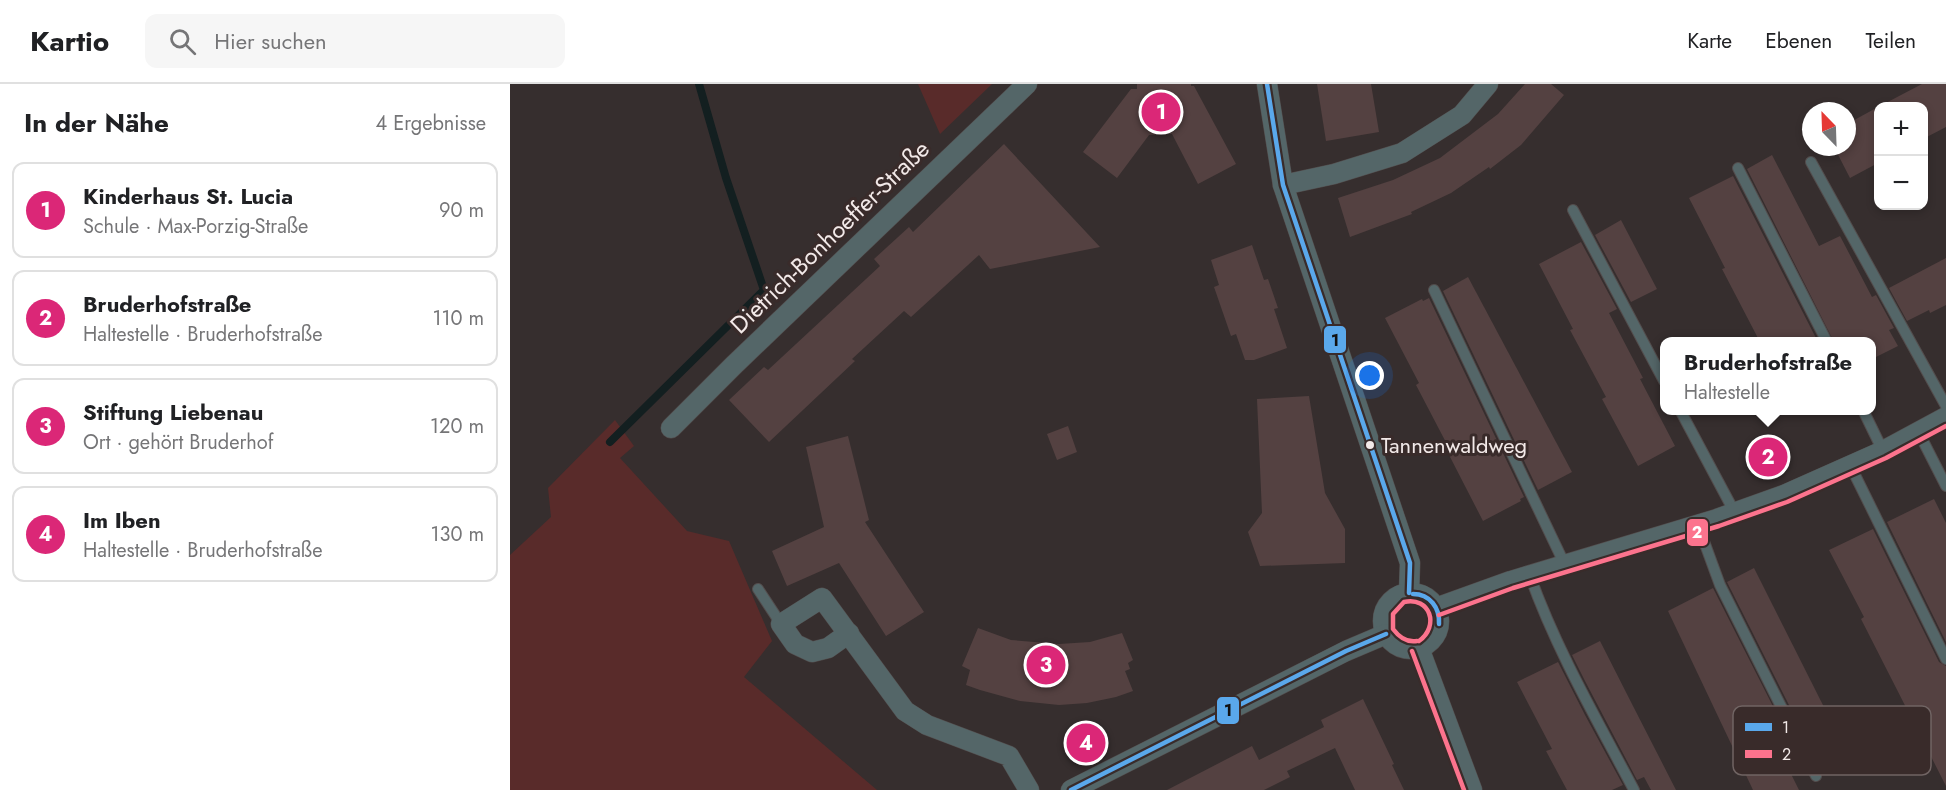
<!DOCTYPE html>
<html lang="de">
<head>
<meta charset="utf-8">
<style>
	body { margin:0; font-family:Jost,sans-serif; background:#f6f6f6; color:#202124 }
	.controls { position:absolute; right:18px; top:18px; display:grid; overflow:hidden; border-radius:12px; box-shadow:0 3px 9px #0003 }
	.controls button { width:54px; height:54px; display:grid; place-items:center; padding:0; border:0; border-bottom:2px solid #e0e0e0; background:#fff; color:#202124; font:30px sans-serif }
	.compass { position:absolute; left:1292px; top:18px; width:54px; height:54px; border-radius:50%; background:#fff; box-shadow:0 3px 9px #0003; rotate:337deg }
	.you { position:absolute; left:860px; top:292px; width:21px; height:21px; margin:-15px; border:4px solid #fff; border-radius:50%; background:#1a73e8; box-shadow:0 0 0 9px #1a73e833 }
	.badge { display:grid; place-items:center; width:39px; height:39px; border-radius:50%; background:#db2777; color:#fff; font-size:20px; font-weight:700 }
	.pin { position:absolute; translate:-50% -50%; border:3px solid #fff; box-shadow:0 2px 6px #0006 }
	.popup { position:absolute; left:1150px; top:253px; width:216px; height:78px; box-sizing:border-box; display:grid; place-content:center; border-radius:12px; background:#fff; filter:drop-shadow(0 2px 4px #0005); font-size:20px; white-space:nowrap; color:#757577 }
	.popup b { font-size:22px; color:#202124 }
	.popup::after { content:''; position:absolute; left:50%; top:100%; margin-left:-12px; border:12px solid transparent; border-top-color:#fff }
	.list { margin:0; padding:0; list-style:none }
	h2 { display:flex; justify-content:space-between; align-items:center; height:78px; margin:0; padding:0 24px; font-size:26px }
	h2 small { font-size:20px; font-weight:400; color:#757577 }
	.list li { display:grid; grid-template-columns:39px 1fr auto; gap:18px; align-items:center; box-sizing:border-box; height:96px; margin:0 12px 12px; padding:0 12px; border:2px solid #e0e0e0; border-radius:12px }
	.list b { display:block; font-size:22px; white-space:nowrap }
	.list p { margin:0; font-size:20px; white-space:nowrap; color:#757577 }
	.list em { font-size:20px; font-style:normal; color:#757577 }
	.icon { flex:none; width:33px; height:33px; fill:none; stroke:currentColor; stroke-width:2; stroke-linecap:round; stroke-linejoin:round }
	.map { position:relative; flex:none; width:1436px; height:706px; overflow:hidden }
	header { display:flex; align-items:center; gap:36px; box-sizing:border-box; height:84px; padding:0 30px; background:#fff; border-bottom:2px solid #e0e0e0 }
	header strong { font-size:28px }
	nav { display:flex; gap:33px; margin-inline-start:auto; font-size:21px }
	.search { width:420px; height:54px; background:#f6f6f6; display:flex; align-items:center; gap:15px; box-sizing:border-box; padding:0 21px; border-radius:12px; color:#757577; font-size:22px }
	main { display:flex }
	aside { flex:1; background:#fff }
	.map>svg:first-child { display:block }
	.green { fill:#592b2a }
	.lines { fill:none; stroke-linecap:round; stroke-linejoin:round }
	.stream { stroke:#131f20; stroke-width:8 }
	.building { fill:#544141 }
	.lane-casing { stroke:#534d4d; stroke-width:12 }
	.street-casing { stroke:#534d4d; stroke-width:21 }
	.lane { stroke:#546668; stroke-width:10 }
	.street { stroke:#546668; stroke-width:20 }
	.bus-1-casing { stroke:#392b2a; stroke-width:9 }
	.bus-2-casing { stroke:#392b2a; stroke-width:9 }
	.bus-1 { stroke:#5aa8eb; stroke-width:4.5 }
	.bus-2 { stroke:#fc738d; stroke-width:4.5 }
	.bus-dot { fill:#f2e9e8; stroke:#392b2a; stroke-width:2 }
	.labels { text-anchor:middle; stroke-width:6; stroke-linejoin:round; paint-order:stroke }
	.bus-label { font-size:22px; fill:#f2e9e8; stroke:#392b2a; text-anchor:start }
	.street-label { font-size:24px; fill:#f2e9e8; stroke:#392b2a }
	.key { fill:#392b2a; stroke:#706463; stroke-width:1.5 }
	.key-label { font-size:16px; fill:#f2e9e8 }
	.line-badge { stroke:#392b2a; stroke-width:2 }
	.badge-label { font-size:16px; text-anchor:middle; font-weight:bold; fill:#fff }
	.pale-badge-label { font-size:16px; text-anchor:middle; font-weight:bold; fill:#111 }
</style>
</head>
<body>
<header>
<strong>Kartio</strong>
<div class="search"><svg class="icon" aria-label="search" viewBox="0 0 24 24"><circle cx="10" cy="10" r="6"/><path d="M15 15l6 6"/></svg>Hier suchen</div>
<nav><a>Karte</a><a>Ebenen</a><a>Teilen</a></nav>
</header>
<main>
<aside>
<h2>In der Nähe<small>4 Ergebnisse</small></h2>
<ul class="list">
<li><span class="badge">1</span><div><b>Kinderhaus St. Lucia</b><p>Schule · Max-Porzig-Straße</p></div><em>90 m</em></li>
<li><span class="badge">2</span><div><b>Bruderhofstraße</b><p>Haltestelle · Bruderhofstraße</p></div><em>110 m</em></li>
<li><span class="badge">3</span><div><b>Stiftung Liebenau</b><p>Ort · gehört Bruderhof</p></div><em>120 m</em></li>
<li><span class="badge">4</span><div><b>Im Iben</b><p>Haltestelle · Bruderhofstraße</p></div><em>130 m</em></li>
</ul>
</aside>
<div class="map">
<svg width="1436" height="706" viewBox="0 0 1436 706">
	<rect width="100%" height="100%" fill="#362e2e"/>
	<g class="green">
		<polygon points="408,0 482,0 430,50"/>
		<polygon points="105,336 124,362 110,374 177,447 219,457 262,557 234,593 367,706 0,706 0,471 41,433 38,404"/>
	</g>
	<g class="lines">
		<polyline class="stream" points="100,358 254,206 216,94 189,0"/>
	</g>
	<g class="building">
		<polygon points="627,0 681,0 681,2 684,2 726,80 688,100 662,50 639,51 607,94 573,68 621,5 627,5"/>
		<polygon points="807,0 861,0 869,48 816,57"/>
		<polygon points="1015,0 1041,0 1054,11 1011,61 980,85 979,83 941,109 901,128 902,130 840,153 828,114 883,96 930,74 988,30"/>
		<polygon points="1412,0 1436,0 1436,43 1413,55 1413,22 1370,22"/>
		<polygon points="1368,23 1368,79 1340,94 1324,63 1337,63 1337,40"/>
		<polygon points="494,60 590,163 480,185 469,171 401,233 394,227 342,275 345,277 259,358 219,316 254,283 258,286 370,182 364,175 399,143 403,148"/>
		<polygon points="1262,71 1309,162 1330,152 1362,213 1366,211 1384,244 1379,246 1388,262 1362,275 1362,258 1324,258 1237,85"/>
		<polygon points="1223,92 1308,258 1250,258 1212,185 1215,184 1179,114"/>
		<polygon points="1111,136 1147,205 1121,218 1085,151"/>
		<polygon points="1071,158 1107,225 1099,229 1133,294 1130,295 1165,362 1128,382 1092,315 1096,313 1060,246 1063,245 1029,180"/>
		<polygon points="742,161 754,196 758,195 768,224 764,225 777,264 744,276 735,276 726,250 721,252 704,203 709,201 701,176"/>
		<polygon points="1436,174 1436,221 1420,229 1419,226 1397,237 1379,204"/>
		<polygon points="958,193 1062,388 1028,406 933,207"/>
		<polygon points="919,214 1014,413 1010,415 1011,417 973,437 938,369 941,368 906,301 909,299 875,234 912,215 913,217"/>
		<polygon points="799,312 815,409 835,445 835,479 750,482 738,448 752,429 747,315"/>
		<polygon points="558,342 567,368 547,376 537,350"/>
		<polygon points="338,352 359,436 355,438 414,528 376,552 329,479 277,502 262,467 314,443 296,363"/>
		<polygon points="1424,415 1436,439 1436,558 1377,438"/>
		<polygon points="1363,445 1429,578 1436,582 1436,702 1351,535 1354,533 1319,466"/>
		<polygon points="1244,484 1325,645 1298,659 1217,498"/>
		<polygon points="1203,504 1285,666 1272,672 1289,706 1243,706 1158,527"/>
		<polygon points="468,544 501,556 549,560 580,558 612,549 623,576 618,579 620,585 615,587 623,607 606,613 577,619 549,621 510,617 470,606 456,601 460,586 452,582"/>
		<polygon points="1090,557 1123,622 1166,706 1141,706 1134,693 1127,696 1075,597 1062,571"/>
		<polygon points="1048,578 1075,631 1113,701 1102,706 1057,706 1036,667 1042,665 1007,598"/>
		<polygon points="853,615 884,680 882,681 894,706 845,706 825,664 777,687 780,693 754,706 657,706 742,662 749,676 814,643 811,636"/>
	</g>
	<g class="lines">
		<defs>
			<g id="lane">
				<polyline points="1301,78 1436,322"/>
				<polyline points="1228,84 1317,258"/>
				<polyline points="1063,126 1154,297"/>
				<polyline points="924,206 1055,481"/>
				<polyline points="1170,326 1225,429"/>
				<polyline points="1353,326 1373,367"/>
				<polyline points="1409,349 1436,402"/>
				<polyline points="1340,381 1436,575"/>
				<polyline points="1188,441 1210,501 1306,692"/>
				<path d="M1020,492C1047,567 1087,636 1124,706"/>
				<polyline points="248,505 271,540"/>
			</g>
			<g id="street">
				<polyline points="757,0 773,101 900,479 899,509"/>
				<polyline points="773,101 824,90 892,69 952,31 978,0"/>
				<polyline points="161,344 224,281 517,0"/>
				<circle cx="901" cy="537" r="28"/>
				<polyline points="926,524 1001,497 1207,435 1274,411 1373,367 1436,333"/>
				<polyline points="339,549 318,564 302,568 285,560 271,540 312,514 395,627 417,641 499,672 519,706"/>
				<polyline points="909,564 962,706"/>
				<polyline points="561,706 836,567 876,550"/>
			</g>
		</defs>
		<use href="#lane" class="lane-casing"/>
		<use href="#street" class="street-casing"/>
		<use href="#lane" class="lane"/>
		<use href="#street" class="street"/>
		<defs>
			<g id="bus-1">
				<polyline points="757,0 773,101 900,479 899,509"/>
				<path d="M903,510C920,510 930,524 929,540"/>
				<polyline points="561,706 836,567 876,550"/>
			</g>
			<g id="bus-2">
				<polyline points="929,531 1003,504 1209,442 1277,418 1376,374 1436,342"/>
				<path d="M907,557C896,559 889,553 883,545V530L894,518C920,512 930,542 909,557"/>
				<polyline points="902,567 954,706"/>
			</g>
		</defs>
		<use href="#bus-1" class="bus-1-casing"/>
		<use href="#bus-2" class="bus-2-casing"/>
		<use href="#bus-1" class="bus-1"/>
		<use href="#bus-2" class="bus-2"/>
	</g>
	<circle class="bus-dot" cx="860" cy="361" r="5"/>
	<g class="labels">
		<g class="bus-label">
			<text x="871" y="369">Tannenwaldweg</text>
		</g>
		<g class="street-label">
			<text transform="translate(320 153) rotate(-44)" y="8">Dietrich-Bonhoeffer-Straße</text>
		</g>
	</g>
	<rect x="1223" y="622" width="198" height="69" rx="9" class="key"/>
	<rect x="1235" y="639" width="27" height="8" fill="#5aa8eb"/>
	<rect x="1235" y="666" width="27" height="8" fill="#fc738d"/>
	<g class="key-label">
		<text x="1272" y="649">1</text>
		<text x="1272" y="676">2</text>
	</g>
	<g class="line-badge">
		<rect x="813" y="241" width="24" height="29" rx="6" fill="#5aa8eb"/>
		<rect x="1176" y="434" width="23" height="29" rx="6" fill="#fc738d"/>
		<rect x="706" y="612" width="24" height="29" rx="6" fill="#5aa8eb"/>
	</g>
	<g class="badge-label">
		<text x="1187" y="454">2</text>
	</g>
	<g class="pale-badge-label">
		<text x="825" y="262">1</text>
		<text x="718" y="632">1</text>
	</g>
</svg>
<div class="controls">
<button>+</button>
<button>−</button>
</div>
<svg class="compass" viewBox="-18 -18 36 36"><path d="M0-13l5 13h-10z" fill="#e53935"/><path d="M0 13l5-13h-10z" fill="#757577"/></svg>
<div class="you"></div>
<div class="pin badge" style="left:651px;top:28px">1</div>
<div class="pin badge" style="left:1258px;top:373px">2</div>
<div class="popup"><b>Bruderhofstraße</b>Haltestelle</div>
<div class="pin badge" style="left:536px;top:581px">3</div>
<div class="pin badge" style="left:576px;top:659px">4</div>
</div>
</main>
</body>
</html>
